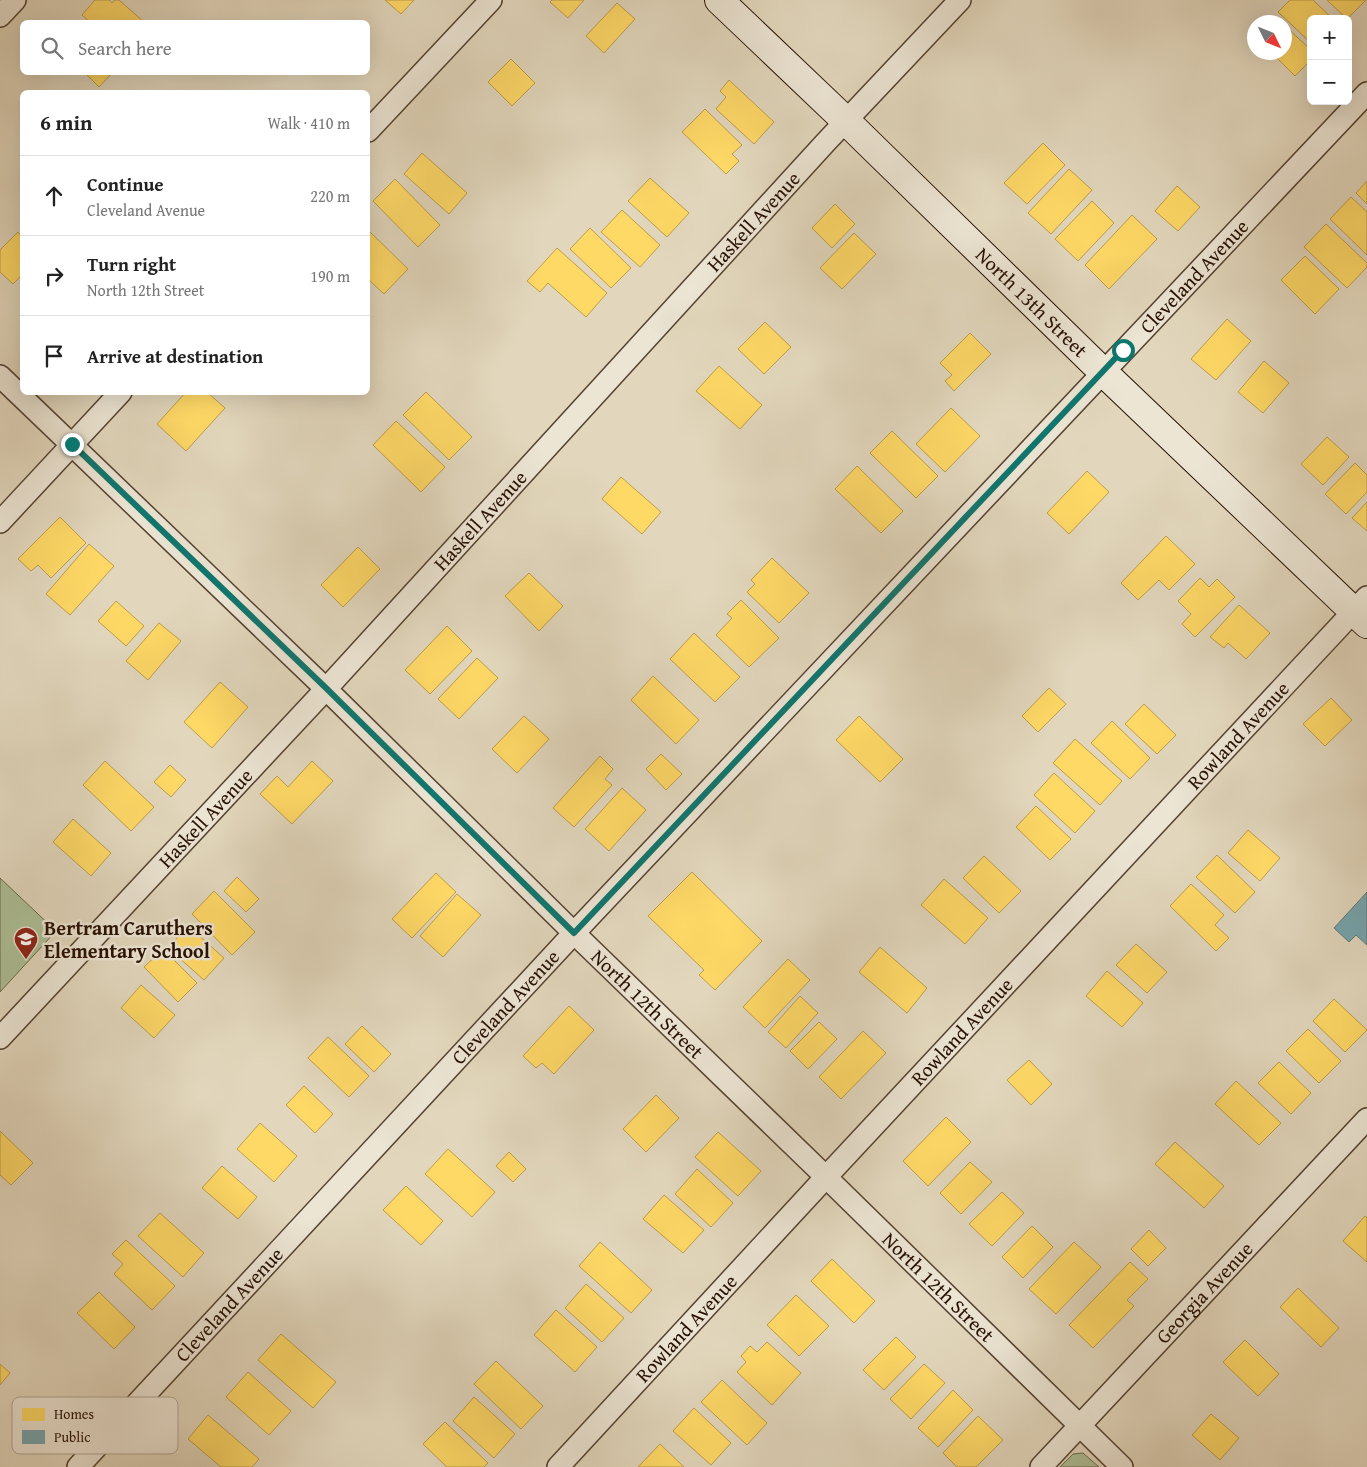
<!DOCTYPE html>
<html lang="en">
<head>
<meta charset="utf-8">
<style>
	body { margin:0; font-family:"Gentium Book Plus",serif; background:#f2f2f2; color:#222 }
	.controls { position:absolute; right:15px; top:15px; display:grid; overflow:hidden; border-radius:8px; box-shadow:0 5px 20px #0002 }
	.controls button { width:45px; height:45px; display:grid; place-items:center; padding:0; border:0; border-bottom:1px solid #e0e0e0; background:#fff; color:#222; font:25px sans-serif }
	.compass { position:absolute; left:1247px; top:15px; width:45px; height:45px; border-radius:50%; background:#fff; box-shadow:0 5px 20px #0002; rotate:133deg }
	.stop { position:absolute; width:15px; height:15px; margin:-11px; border:4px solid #0f766e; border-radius:50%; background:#fff }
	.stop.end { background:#0f766e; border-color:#fff; box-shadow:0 1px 5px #0008 }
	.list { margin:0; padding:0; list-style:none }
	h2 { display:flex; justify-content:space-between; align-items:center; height:65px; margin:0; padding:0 20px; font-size:21px }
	h2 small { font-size:16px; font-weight:400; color:#767676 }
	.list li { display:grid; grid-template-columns:32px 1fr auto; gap:15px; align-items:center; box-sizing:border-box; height:80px; padding:0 20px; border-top:1px solid #e0e0e0 }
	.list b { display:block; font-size:19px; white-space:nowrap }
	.list p { margin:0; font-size:16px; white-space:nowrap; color:#767676 }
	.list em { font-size:16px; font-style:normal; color:#767676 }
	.icon { flex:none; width:28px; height:28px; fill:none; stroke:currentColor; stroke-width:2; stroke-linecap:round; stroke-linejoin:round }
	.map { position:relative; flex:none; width:1367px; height:1467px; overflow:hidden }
	.search { position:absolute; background:#fff; box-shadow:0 5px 20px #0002; left:20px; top:20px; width:350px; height:55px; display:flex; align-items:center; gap:12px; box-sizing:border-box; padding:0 18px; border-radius:8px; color:#767676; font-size:19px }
	.panel { position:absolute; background:#fff; box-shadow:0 5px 20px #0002; left:20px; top:90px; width:350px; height:305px; border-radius:8px }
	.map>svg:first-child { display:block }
	.green { fill:#adbf96; stroke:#6a684c }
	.homes { fill:#ffd966; stroke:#be9d48 }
	.public { fill:#76a5af; stroke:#5e787b }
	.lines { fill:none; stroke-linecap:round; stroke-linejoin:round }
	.street-casing { stroke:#554231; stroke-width:24 }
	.secondary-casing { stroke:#261002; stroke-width:30 }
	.street { stroke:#ece5d4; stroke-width:21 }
	.secondary { stroke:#ece5d4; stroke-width:28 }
	.route { stroke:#0f766e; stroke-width:6 }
	.labels { text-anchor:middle; stroke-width:5; stroke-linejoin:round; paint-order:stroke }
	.street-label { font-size:20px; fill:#261002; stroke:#ece5d4 }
	.poi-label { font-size:20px; font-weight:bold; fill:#261002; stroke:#ece5d4; text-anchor:start }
	.key { fill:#ece5d4; stroke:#b1a595; stroke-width:1 }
	.key-label { font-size:14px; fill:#261002 }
</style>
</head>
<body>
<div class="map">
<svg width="1367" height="1467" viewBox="0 0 1367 1467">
	<rect width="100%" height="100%" fill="#e2d7bd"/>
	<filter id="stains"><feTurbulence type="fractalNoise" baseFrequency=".004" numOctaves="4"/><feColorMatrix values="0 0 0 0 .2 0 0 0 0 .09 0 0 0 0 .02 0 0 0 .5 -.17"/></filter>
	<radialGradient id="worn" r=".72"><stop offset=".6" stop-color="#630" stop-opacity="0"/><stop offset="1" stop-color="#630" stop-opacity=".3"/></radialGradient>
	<g class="green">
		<polygon points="0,878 56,931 0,992"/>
		<polygon points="1083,1453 1099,1467 1060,1467 1073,1454"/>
	</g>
	<g class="homes">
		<polygon points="95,0 109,0 112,3 115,0 119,0 144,22 90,22 82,15"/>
		<polygon points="385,0 414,0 401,14"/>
		<polygon points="552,0 584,0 568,18 550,2"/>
		<polygon points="1290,0 1313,0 1333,19 1311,19 1311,43 1278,12"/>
		<polygon points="1327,0 1366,0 1347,19"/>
		<polygon points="617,3 635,19 604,53 586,36"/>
		<polygon points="1275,16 1282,22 1268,22"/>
		<polygon points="1284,25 1311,50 1311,60 1295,76 1271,52 1284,52"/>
		<polygon points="511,59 535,83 512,106 488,82"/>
		<polygon points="84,72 109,72 111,74 99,87"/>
		<polygon points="729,80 774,122 754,144 716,109 726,97 720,91"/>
		<polygon points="705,109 742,145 732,154 739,161 726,174 682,132"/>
		<polygon points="1043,143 1065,165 1027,204 1004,183"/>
		<polygon points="422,153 467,193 449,214 404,174"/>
		<polygon points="1069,169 1092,190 1051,234 1028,213"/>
		<polygon points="650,178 689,213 667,237 628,201"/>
		<polygon points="395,179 440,225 418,247 373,201"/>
		<polygon points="1367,181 1367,204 1356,193"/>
		<polygon points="1177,186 1200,207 1178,231 1155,211"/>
		<polygon points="1351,197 1367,212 1367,255 1330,219"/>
		<polygon points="1092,201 1114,223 1078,261 1055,239"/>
		<polygon points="835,204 855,224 832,248 812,228"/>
		<polygon points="622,210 660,245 640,267 601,232"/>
		<polygon points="1132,215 1157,239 1109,289 1085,265"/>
		<polygon points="1326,224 1367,263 1367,267 1347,288 1304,247"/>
		<polygon points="590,228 631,268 611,288 570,249"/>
		<polygon points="368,230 408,269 384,294 368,279"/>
		<polygon points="18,232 22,237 22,275 13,284 0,272 0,250"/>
		<polygon points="854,233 876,254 842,289 820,268"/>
		<polygon points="557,248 607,293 586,317 548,283 540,292 527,281"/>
		<polygon points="1305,256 1339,289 1315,314 1281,280"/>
		<polygon points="1227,319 1251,341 1216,380 1191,359"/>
		<polygon points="765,322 791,347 764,374 738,349"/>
		<polygon points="970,333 991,354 954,391 945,381 952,375 940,363"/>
		<polygon points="1264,361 1289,383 1263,413 1238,392"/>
		<polygon points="719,366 762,405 740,429 696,391"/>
		<polygon points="186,392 207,392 225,408 186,451 157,424"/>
		<polygon points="426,392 472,437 449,460 403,415"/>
		<polygon points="951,408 980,436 945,472 916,444"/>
		<polygon points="396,421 445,467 421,492 373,445"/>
		<polygon points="892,431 938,476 916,498 870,453"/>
		<polygon points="1327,437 1349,457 1323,485 1301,464"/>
		<polygon points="1355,463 1367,475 1367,492 1346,514 1325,494"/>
		<polygon points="857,466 903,511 881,533 835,489"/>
		<polygon points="1087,471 1109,492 1069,534 1047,513"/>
		<polygon points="621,477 661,512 642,534 602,499"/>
		<polygon points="1367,502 1367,531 1352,518"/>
		<polygon points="60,517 86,543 51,578 38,565 31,571 18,559"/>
		<polygon points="1166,536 1195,564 1169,590 1159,580 1138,600 1121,583"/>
		<polygon points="89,544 114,566 70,615 46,594"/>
		<polygon points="358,547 380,569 343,607 321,585"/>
		<polygon points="772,558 809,593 779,623 747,592 755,584 751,580"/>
		<polygon points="529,573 563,606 539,631 505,596"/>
		<polygon points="1200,578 1209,587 1217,579 1235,597 1195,637 1182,624 1191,614 1178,601"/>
		<polygon points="741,600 779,638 749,667 716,635 732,618 727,614"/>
		<polygon points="116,601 144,626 126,646 98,621"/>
		<polygon points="1239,605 1270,633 1246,659 1228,643 1224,648 1210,637"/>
		<polygon points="159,623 181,641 148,680 126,661"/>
		<polygon points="447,626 472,651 430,694 405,670"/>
		<polygon points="694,633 740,677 715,702 670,659"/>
		<polygon points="477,658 498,678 459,719 438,699"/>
		<polygon points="653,676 699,720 676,744 631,700"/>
		<polygon points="220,682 248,707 212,748 184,722"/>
		<polygon points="1049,688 1066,704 1038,732 1022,716"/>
		<polygon points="1331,698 1352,720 1325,746 1303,724"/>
		<polygon points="1144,704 1176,735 1157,754 1125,724"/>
		<polygon points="524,716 549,739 517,773 492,749"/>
		<polygon points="859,716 903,759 880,782 836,740"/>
		<polygon points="1112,721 1150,758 1130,779 1091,743"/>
		<polygon points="1075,739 1122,781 1100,805 1053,763"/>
		<polygon points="661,754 682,774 666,790 646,769"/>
		<polygon points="600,756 613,769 605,779 612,785 574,827 553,808"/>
		<polygon points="105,761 154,807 131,831 83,785"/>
		<polygon points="312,761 333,781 292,824 260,794 277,776 288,787"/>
		<polygon points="170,765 186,780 171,797 154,782"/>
		<polygon points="1054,773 1095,811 1075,833 1034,795"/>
		<polygon points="622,788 646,810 609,851 585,829"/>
		<polygon points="1036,806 1071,839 1050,860 1016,827"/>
		<polygon points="73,819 111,853 91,876 53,842"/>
		<polygon points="1248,830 1280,858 1260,881 1228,853"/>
		<polygon points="1217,855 1255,892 1235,913 1196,877"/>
		<polygon points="984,856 1021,891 999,913 963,878"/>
		<polygon points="692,872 762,941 715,990 699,975 704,970 648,916"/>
		<polygon points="436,873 456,892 412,938 392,919"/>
		<polygon points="237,877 259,899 246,912 224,891"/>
		<polygon points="944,879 988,918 965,944 921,905"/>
		<polygon points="1191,884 1224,915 1215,925 1229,938 1216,951 1170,906"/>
		<polygon points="214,891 255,932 232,955 192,914"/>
		<polygon points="457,894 481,915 443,957 420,936"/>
		<polygon points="188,926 224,958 204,980 168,948"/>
		<polygon points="1136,944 1167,972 1147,993 1116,965"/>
		<polygon points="880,947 927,988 907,1013 859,972"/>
		<polygon points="163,949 197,983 178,1002 144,967"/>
		<polygon points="788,959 810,980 765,1028 743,1007"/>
		<polygon points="1107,971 1143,1003 1122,1027 1086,996"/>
		<polygon points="141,985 175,1015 154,1038 121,1008"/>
		<polygon points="800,996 818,1013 786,1048 768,1032"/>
		<polygon points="1334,999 1367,1030 1345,1052 1313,1021"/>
		<polygon points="569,1006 594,1030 554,1074 542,1063 536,1068 523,1056"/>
		<polygon points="819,1022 837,1039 808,1069 790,1051"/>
		<polygon points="362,1026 391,1054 374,1072 345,1044"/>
		<polygon points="1308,1029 1341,1061 1319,1083 1286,1051"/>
		<polygon points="863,1031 886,1053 841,1099 819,1077"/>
		<polygon points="328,1037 369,1076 349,1097 308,1058"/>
		<polygon points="1029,1060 1052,1084 1031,1105 1007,1080"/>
		<polygon points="1279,1062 1311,1093 1291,1114 1258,1083"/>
		<polygon points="1236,1081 1281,1123 1259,1145 1215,1104"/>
		<polygon points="304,1086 333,1114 315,1133 286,1105"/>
		<polygon points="656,1095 679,1118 646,1152 623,1129"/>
		<polygon points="946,1117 971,1142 928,1186 903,1161"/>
		<polygon points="260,1123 297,1156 274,1182 237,1149"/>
		<polygon points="0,1131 33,1163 11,1185 0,1175"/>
		<polygon points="718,1132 761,1171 738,1196 695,1157"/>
		<polygon points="1175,1142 1224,1186 1204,1208 1155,1164"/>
		<polygon points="448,1149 495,1192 472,1217 425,1174"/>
		<polygon points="509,1152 526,1169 513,1182 496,1166"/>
		<polygon points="970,1162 992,1182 961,1214 940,1193"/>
		<polygon points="222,1166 257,1197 238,1219 202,1188"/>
		<polygon points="697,1169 733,1203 711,1227 675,1194"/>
		<polygon points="406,1186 443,1221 421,1245 383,1210"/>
		<polygon points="1002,1192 1024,1213 992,1246 969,1224"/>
		<polygon points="664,1195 704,1230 683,1253 643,1219"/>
		<polygon points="160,1213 204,1253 183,1277 138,1236"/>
		<polygon points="1365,1216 1367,1218 1367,1262 1343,1241"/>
		<polygon points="1032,1226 1053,1247 1023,1278 1002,1257"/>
		<polygon points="1149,1230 1166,1248 1148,1266 1131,1249"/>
		<polygon points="126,1240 175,1286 152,1310 114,1274 123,1264 112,1254"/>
		<polygon points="600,1242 652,1290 631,1313 579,1266"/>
		<polygon points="1074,1242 1101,1267 1056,1314 1029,1289"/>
		<polygon points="832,1259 875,1301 854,1323 811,1281"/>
		<polygon points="1130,1262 1148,1279 1127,1300 1134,1306 1093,1348 1069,1325"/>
		<polygon points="586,1284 624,1318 602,1342 565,1308"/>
		<polygon points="1298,1288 1339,1328 1321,1347 1280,1307"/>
		<polygon points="99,1292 135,1327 114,1349 77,1313"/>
		<polygon points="796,1295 829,1326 799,1356 767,1325"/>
		<polygon points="556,1310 597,1347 575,1372 534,1335"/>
		<polygon points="281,1334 336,1382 313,1408 258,1360"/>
		<polygon points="896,1337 916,1357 884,1390 863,1370"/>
		<polygon points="1245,1340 1279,1374 1258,1396 1223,1362"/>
		<polygon points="767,1342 801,1373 772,1405 737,1372 746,1362 741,1356 750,1346 757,1352"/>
		<polygon points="496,1361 543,1406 521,1429 474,1384"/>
		<polygon points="0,1364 10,1373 0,1385"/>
		<polygon points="924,1364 945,1383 911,1419 890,1399"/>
		<polygon points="248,1372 291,1411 269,1435 226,1397"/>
		<polygon points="722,1380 767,1423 747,1445 701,1402"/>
		<polygon points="953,1390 973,1410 938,1447 918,1428"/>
		<polygon points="474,1397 515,1434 494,1458 453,1421"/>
		<polygon points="694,1408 731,1443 711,1465 673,1431"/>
		<polygon points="1211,1414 1239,1438 1220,1460 1192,1435"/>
		<polygon points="208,1415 259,1459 252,1467 221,1467 188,1439"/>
		<polygon points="978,1416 1003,1440 976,1467 957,1467 943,1453"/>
		<polygon points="445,1422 488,1463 484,1467 447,1467 423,1444"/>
		<polygon points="660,1444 684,1467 638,1467"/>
	</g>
	<polygon class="public" points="1367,892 1367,945 1356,935 1349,942 1334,928"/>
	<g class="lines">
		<defs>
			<g id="street">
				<polyline points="0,16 15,0"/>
				<polyline points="368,131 491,0"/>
				<path id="s1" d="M0,376L326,689L574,933L826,1177L1122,1467"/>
				<polyline points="0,522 121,392"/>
				<path id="s2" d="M0,1038L326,689L826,142L960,0"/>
				<path id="s3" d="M78,1467L574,933L1367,93"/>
				<path id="s4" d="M558,1467L826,1177L1367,597"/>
				<path id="s5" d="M1041,1467L1367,1119"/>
			</g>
			<g id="secondary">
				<path id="s6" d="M719,0L846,121L1103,372L1367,624"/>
			</g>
		</defs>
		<use href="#street" class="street-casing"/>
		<use href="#secondary" class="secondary-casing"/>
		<use href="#street" class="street"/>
		<use href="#secondary" class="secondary"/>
	</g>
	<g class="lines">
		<polyline class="route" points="72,444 326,688 574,933 1123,350"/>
	</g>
	<defs>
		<symbol id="school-pin" viewBox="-11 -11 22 30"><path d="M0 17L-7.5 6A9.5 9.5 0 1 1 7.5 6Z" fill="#8f2418" stroke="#ece5d4"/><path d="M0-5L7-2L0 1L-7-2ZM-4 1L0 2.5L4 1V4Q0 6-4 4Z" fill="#fff"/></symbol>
	</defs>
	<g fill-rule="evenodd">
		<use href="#school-pin" x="12" y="925" width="28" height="38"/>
	</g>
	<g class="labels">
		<g class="street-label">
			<text dy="7" stroke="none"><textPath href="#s2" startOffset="1111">Haskell Avenue</textPath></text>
			<text dy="7" stroke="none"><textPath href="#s3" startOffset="1632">Cleveland Avenue</textPath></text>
			<text dy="7" stroke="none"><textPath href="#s6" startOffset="435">North 13th Street</textPath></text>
			<text dy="7" stroke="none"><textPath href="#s2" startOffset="706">Haskell Avenue</textPath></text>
			<text dy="7" stroke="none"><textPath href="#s4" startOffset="999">Rowland Avenue</textPath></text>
			<text dy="7" stroke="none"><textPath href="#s2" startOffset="301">Haskell Avenue</textPath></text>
			<text dy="7" stroke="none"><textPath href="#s1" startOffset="902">North 12th Street</textPath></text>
			<text dy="7" stroke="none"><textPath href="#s3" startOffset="628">Cleveland Avenue</textPath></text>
			<text dy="7" stroke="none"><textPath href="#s4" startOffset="594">Rowland Avenue</textPath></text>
			<text dy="7" stroke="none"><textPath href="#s1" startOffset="1308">North 12th Street</textPath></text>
			<text dy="7" stroke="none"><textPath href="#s5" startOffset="239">Georgia Avenue</textPath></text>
			<text dy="7" stroke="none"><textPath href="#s3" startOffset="222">Cleveland Avenue</textPath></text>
			<text dy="7" stroke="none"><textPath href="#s4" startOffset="189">Rowland Avenue</textPath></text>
		</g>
		<g class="poi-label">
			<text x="44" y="935">Bertram Caruthers<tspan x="44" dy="23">Elementary School</tspan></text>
		</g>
	</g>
	<rect x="12" y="1397" width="166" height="57" rx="8" class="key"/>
	<rect x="22" y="1408" width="23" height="13" fill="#ffd966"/>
	<rect x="22" y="1430" width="23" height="14" fill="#76a5af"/>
	<g class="key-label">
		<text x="54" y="1419">Homes</text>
		<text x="54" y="1442">Public</text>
	</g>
	<rect width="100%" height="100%" filter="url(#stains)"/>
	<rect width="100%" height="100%" fill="url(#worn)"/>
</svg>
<div class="controls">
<button>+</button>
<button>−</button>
</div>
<svg class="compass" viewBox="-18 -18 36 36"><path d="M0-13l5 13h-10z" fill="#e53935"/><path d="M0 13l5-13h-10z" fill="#767676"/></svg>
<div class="stop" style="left:1123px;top:350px"></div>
<div class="stop end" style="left:72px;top:444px"></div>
<div class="search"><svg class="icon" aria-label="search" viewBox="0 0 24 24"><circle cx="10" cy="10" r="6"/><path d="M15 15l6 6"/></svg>Search here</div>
<section class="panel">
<h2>6 min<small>Walk · 410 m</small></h2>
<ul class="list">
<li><svg class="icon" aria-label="ahead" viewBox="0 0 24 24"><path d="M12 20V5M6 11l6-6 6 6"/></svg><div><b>Continue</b><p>Cleveland Avenue</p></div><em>220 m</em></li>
<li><svg class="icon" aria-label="right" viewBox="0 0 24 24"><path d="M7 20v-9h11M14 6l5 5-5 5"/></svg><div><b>Turn right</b><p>North 12th Street</p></div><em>190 m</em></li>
<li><svg class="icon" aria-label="arrive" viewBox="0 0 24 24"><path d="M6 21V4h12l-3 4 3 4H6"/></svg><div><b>Arrive at destination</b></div></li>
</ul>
</section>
</div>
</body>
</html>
